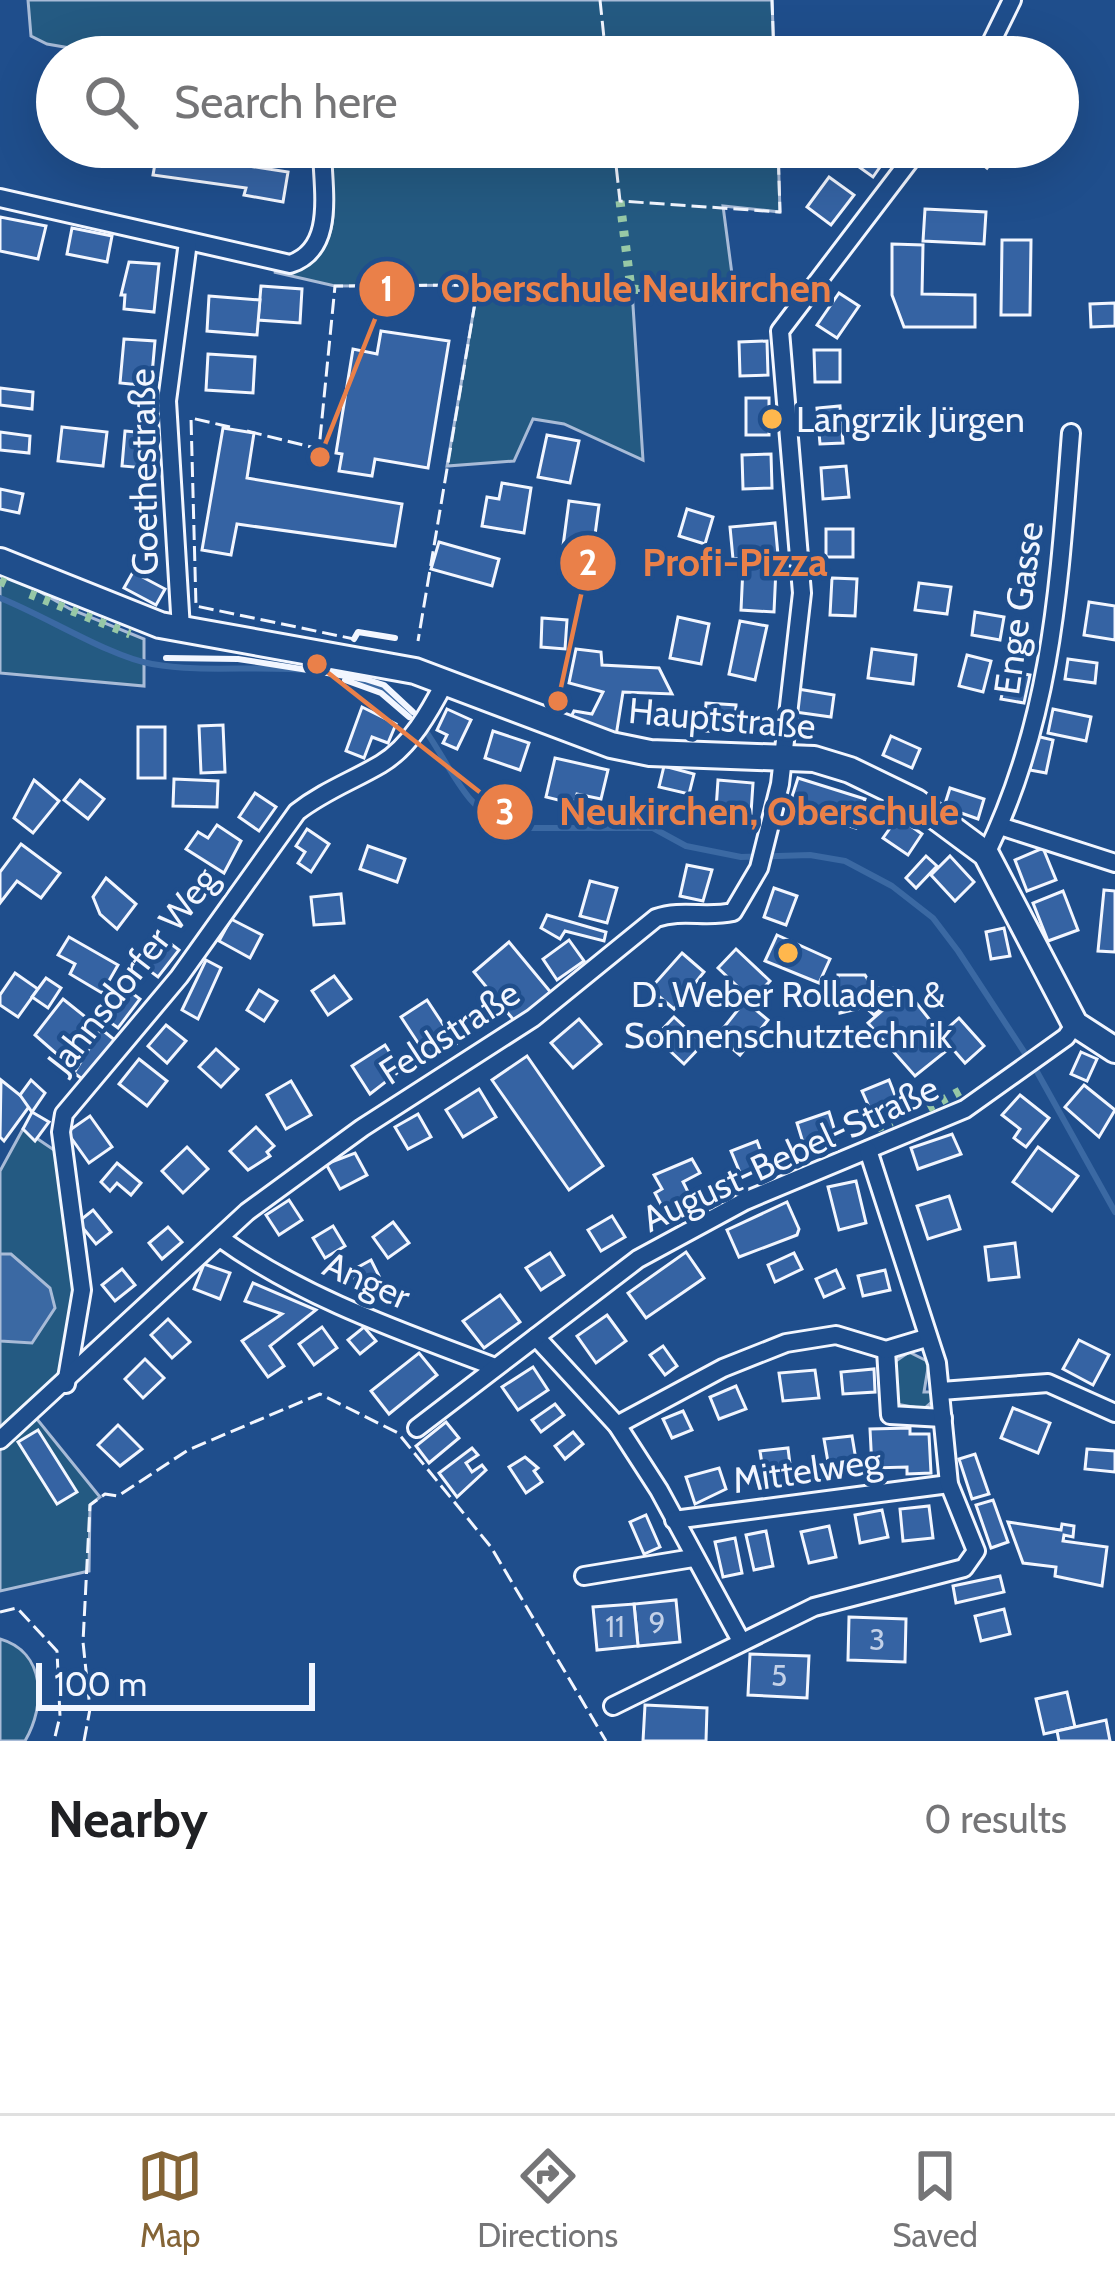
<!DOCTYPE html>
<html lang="en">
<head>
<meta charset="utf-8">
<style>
	body { margin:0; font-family:Cabin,sans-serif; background:#f6f6f6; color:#202124 }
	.scale { position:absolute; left:36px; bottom:30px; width:279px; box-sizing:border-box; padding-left:12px; border:6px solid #f2f6ff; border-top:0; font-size:33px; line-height:42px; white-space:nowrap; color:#f2f6ff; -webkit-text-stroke:9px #1f4e8c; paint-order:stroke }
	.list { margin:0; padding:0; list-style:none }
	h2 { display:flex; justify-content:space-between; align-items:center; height:156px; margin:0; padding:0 48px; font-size:51px }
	h2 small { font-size:39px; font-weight:400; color:#757577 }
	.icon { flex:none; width:66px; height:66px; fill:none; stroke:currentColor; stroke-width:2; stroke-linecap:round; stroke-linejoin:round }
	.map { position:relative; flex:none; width:1115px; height:1741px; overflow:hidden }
	.search { position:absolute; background:#fff; box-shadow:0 12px 48px #0002; left:36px; right:36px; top:36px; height:132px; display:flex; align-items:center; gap:30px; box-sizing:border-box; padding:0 42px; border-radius:66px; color:#757577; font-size:45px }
	.sheet { height:372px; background:#fff }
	nav { display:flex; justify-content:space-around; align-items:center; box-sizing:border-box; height:168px; border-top:3px solid #e0e0e0; background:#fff; font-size:33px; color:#757577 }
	nav a { display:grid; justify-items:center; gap:6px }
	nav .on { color:#846436 }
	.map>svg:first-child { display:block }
	.green { fill:#245a82; stroke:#a8bbd7; stroke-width:3 }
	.water { fill:#3b69a3; stroke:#a8bbd7; stroke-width:3 }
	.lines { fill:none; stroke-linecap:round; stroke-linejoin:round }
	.stream { stroke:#3b69a3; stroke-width:6 }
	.building { fill:#3563a3; stroke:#f2f6ff; stroke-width:3 }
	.street-casing { stroke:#f2f6ff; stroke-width:22 }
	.secondary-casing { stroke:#f2f6ff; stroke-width:30 }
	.street { stroke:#1f4e8c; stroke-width:16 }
	.secondary { stroke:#1f4e8c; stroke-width:24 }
	.hedge { stroke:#97c8a6; stroke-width:9; stroke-dasharray:6 9; stroke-linecap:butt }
	.fence { stroke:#f2f6ff; stroke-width:3; stroke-dasharray:15 6; stroke-linecap:butt }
	.wall { stroke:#f2f6ff; stroke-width:6 }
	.poi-dot { fill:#ffb74d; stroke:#1f4e8c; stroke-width:4.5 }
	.labels { text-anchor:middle; stroke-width:9; stroke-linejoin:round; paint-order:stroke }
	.number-label { font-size:30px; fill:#c3d1e8 }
	.poi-label { font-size:36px; fill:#f2f6ff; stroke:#1f4e8c; text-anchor:start }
	.street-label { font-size:36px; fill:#f2f6ff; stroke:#1f4e8c }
	.leader { fill:none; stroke:#ea8049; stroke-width:4.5 }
	.callout-dot { fill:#ea8049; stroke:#1f4e8c; stroke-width:4.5 }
	.mark-label { font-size:36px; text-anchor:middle; font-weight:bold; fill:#fff }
	.callout-label { font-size:39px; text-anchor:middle; font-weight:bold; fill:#ea8049; stroke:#1f4e8c; stroke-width:9; stroke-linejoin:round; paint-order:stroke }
</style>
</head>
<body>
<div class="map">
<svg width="1115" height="1741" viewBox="0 0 1115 1741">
	<rect width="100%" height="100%" fill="#1f4e8c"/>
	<g class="green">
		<polygon points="28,0 772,0 774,57 122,57 47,44 31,36"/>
		<path d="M330,147H778L780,212L723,206L735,297L632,290L643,460L564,424L533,419L514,461L447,466L478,285L335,286L274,272C350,258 332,210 330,147Z"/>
		<polygon points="7,573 70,609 144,639 144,686 0,673 0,582"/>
		<polygon points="23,1129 60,1154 77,1295 70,1357 32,1413 100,1497 90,1505 89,1571 0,1591 0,1171"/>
		<polygon points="909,1352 929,1362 924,1392 932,1392 932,1402 924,1409 896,1404 893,1363"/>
		<path d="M0,1639C46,1652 46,1705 25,1741H0Z"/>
	</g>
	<polygon class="water" points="0,1254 11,1254 50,1288 55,1308 32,1343 0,1341"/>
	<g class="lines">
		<path class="stream" d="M0,598C44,615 110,657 152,664C229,678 314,652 388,693C441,724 450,806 509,828H653L686,846L741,857L810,855L845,861L892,886L933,918L958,951L1036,1070L1115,1212"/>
	</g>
	<g class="building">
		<polygon points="158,147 188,152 189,147 244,147 242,165 288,172 283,202 244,195 246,188 153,175"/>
		<polygon points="852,147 894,147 873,177 845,157"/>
		<polygon points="961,147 1003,147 987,168"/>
		<polygon points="829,177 854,195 831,225 807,207"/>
		<polygon points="925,209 986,212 984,244 923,241"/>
		<polygon points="0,217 46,226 38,259 0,251"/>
		<polygon points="72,228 112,236 107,262 67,254"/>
		<polygon points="1002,240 1031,240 1030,315 1001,315"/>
		<polygon points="892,244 923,245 922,294 975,295 975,327 904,327 892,295"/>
		<polygon points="129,262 159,264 154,312 124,309 125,295 121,295"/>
		<polygon points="261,286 302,289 300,323 258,320"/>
		<polygon points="839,293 859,306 837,338 817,325"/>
		<polygon points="209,296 260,300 257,335 207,331"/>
		<polygon points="1115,303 1115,326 1091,327 1090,304"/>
		<polygon points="381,331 449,341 428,468 375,459 372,476 339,471 342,454 336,453 353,349 377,354"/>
		<polygon points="124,339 155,341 151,386 120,383"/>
		<polygon points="767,341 768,375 740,376 739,342"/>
		<polygon points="814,350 840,350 840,382 815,382"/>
		<polygon points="208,354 255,357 253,393 206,390"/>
		<polygon points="0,388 33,392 32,409 0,405"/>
		<rect x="746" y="398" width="23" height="37"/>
		<polygon points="840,406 843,443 820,444 817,408"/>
		<polygon points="62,427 107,432 103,466 58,461"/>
		<polygon points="223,428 254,433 247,478 402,504 395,546 237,524 231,555 202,550"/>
		<polygon points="125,431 148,433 145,468 122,466"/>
		<polygon points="0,432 30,436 29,453 0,450"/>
		<polygon points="547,435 579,441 570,483 538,477"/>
		<polygon points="771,454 772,488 743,489 742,455"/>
		<polygon points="846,466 849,497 823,499 821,468"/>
		<polygon points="502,483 531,488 524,533 482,526 487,497 499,499"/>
		<polygon points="0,489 23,494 19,513 0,509"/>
		<polygon points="569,501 599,505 593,550 563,546"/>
		<polygon points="687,509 713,517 705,544 679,536"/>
		<polygon points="775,523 778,555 733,559 730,527"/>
		<rect x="826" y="529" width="27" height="28"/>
		<polygon points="439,542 499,559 492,586 431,569"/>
		<polygon points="743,567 776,568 774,612 741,610"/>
		<polygon points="133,572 165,589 156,605 124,588"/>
		<polygon points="832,578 857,579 855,616 830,615"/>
		<polygon points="919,583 951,587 947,614 915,610"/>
		<polygon points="1089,602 1115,606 1115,640 1084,635"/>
		<polygon points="975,612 1004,617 1000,640 972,635"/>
		<polygon points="678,617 709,624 701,664 670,658"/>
		<polygon points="542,618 567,620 565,649 541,647"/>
		<polygon points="740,621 767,626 755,680 729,674"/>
		<polygon points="576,649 601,652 602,665 659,668 672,694 623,692 616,736 570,719 574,711 592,714 603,692 569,683"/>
		<polygon points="872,649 916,655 913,684 868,678"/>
		<polygon points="967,655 991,661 983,692 959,686"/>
		<polygon points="1068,659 1097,663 1095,683 1065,679"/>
		<polygon points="1007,671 1030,675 1024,703 1001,699"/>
		<polygon points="792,688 834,695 831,717 788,711"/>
		<polygon points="706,703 736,705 735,732 704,731"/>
		<polygon points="362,707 396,724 388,743 372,737 364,758 346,751"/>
		<polygon points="447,709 471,720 457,749 443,743 447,735 437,730"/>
		<polygon points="1053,709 1091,717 1086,741 1048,733"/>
		<polygon points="223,725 225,772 201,773 199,726"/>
		<rect x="138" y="727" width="27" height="51"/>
		<polygon points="493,731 529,743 520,770 485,758"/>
		<polygon points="891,736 920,749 912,768 883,755"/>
		<polygon points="1036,736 1053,740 1046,773 1030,770"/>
		<polygon points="555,758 608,770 601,799 577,794 574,804 546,797"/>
		<polygon points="664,766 694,774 689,794 659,787"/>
		<polygon points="798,778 865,799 856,828 789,806"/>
		<polygon points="174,779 218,781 217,807 173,806"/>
		<polygon points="34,780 59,801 33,833 14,818"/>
		<polygon points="80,780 104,799 88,819 64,800"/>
		<polygon points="718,780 753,783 751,813 716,810"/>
		<polygon points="950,788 984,799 978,819 944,807"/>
		<polygon points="255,793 276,807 259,831 239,817"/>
		<polygon points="898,817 922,834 908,855 883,838"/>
		<polygon points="217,825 241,841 224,873 186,849 198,832 208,838"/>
		<polygon points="307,829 329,844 311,872 298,863 305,852 296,846"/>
		<polygon points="21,844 60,873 41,898 17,881 0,903 0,872"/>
		<polygon points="368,846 405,859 397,882 360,869"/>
		<polygon points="1043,848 1056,880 1027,891 1015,860"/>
		<polygon points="926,856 937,866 916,888 906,878"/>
		<polygon points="950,856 974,882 955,901 931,875"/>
		<polygon points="687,865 712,870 703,901 680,896"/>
		<polygon points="106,878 136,904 117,929 100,914 93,897"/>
		<polygon points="590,881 617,888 607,923 580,916"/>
		<polygon points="774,888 797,896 786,925 764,917"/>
		<polygon points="1104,890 1115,891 1115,952 1098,951"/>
		<polygon points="1063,891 1078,930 1048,941 1033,903"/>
		<polygon points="341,894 344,923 314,925 311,897"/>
		<polygon points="547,915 606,932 604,941 565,931 560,939 541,928"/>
		<polygon points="231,919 262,935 250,958 219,941"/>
		<polygon points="1004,928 1010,956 991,959 986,932"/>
		<polygon points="777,935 830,959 819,983 765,961"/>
		<polygon points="69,937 118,965 102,993 70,974 75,964 58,955"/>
		<polygon points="163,938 179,950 158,977 143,966"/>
		<polygon points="569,940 584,961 557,980 543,959"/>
		<polygon points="509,942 553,995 517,1024 474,972"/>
		<polygon points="736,949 770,981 752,1000 718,968"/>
		<polygon points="682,953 704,972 674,1009 650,989"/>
		<polygon points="206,960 221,968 198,1019 182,1010"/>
		<polygon points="15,973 38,989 18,1017 0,1005 0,995"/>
		<polygon points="838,975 865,975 873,988 906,988 874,1015 865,1007 840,1013"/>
		<polygon points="334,976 351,999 328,1015 312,991"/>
		<polygon points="46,978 61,988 48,1008 32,997"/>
		<polygon points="259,990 277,1001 264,1021 247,1010"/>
		<polygon points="906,990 941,1034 959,1018 984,1046 965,1063 951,1047 915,1076 868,1023"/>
		<polygon points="129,991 140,999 118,1028 107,1020"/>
		<polygon points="63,999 88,1019 59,1056 35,1035"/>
		<polygon points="427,1000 456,1044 430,1061 401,1017"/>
		<polygon points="745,1001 768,1020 740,1055 717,1036"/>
		<polygon points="674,1017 703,1044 684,1064 655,1037"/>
		<polygon points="579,1019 601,1044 573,1068 551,1043"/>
		<polygon points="166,1025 186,1041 167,1063 148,1046"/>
		<polygon points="101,1029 116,1041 85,1081 74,1073"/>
		<polygon points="385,1045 401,1070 370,1094 352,1066"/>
		<polygon points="216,1049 238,1069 221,1087 199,1067"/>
		<polygon points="1081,1052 1097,1059 1087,1081 1071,1074"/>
		<polygon points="527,1056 603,1166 569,1190 492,1080"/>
		<polygon points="139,1059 167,1081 147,1106 119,1084"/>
		<polygon points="1,1080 31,1104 4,1141 0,1137"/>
		<polygon points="31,1080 45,1093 32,1112 20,1095"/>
		<polygon points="889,1080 900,1108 874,1118 862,1091"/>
		<polygon points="291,1081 311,1115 286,1129 267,1095"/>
		<polygon points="1084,1085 1115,1110 1099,1137 1065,1107"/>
		<polygon points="479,1089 496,1117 463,1137 446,1110"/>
		<polygon points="1020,1095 1049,1118 1026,1147 1014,1138 1020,1129 1002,1115"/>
		<polygon points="32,1112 49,1122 35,1141 23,1129"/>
		<polygon points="829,1112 837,1138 805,1149 797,1123"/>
		<polygon points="418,1114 431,1137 408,1149 395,1127"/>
		<polygon points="90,1116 112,1147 89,1163 67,1132"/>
		<polygon points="256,1127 274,1146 267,1152 270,1156 248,1170 230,1151"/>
		<polygon points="952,1134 961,1154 918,1169 911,1148"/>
		<polygon points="757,1141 766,1165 741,1175 731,1151"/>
		<polygon points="187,1147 208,1169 183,1193 162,1171"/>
		<polygon points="1038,1147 1078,1176 1052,1211 1013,1182"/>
		<polygon points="355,1153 367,1175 340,1189 326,1164"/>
		<polygon points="692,1159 700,1173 683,1182 693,1202 667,1216 655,1193 662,1189 654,1175"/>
		<polygon points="117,1163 141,1183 131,1195 117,1183 110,1191 101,1182"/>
		<polygon points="856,1181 866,1223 839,1230 828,1187"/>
		<polygon points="949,1196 960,1229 928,1239 917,1206"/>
		<polygon points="289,1200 302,1220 279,1235 266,1215"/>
		<polygon points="787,1202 799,1229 797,1235 739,1257 727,1230"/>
		<polygon points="93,1210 111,1232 96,1244 78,1222"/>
		<polygon points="612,1216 625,1237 601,1251 588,1230"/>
		<polygon points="393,1222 409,1243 388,1258 373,1237"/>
		<polygon points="333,1226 345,1246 325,1258 313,1238"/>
		<polygon points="168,1227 182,1242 162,1259 149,1243"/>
		<polygon points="1015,1243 1019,1277 989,1280 985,1247"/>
		<polygon points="686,1252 704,1278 646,1318 628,1293"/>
		<polygon points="550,1253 564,1275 541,1290 526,1268"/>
		<polygon points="794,1253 802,1269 775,1282 768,1265"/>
		<polygon points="371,1260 384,1286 363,1296 351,1271"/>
		<polygon points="204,1264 230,1273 220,1299 194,1289"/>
		<polygon points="122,1269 135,1285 115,1301 102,1285"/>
		<polygon points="836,1270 844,1288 824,1297 816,1279"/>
		<polygon points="885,1270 890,1290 863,1296 858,1276"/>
		<polygon points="253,1283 316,1310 270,1346 284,1366 268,1377 242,1341 282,1314 245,1301"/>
		<polygon points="500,1295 520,1322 484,1348 463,1321"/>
		<polygon points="607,1315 626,1341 596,1363 577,1336"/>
		<polygon points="168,1319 190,1342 172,1358 151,1335"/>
		<polygon points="322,1327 337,1348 314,1365 299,1344"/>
		<polygon points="364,1327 376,1341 360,1354 348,1340"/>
		<polygon points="1079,1340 1109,1355 1093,1385 1063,1369"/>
		<polygon points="663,1346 677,1366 665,1375 650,1355"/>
		<polygon points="419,1353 437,1375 389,1414 371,1391"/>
		<polygon points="145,1359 164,1378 143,1398 125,1379"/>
		<polygon points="533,1367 548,1390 518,1410 502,1387"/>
		<polygon points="874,1369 875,1392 843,1394 841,1372"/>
		<polygon points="815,1370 819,1398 783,1401 779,1373"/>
		<polygon points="736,1386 746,1409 719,1419 710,1397"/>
		<polygon points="555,1404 564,1415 541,1432 532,1420"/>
		<polygon points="1013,1408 1050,1423 1038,1453 1001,1438"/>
		<polygon points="683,1411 692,1430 672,1438 663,1419"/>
		<polygon points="446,1422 459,1438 429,1463 416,1446"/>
		<polygon points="118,1425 142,1449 120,1466 98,1445"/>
		<polygon points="910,1428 910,1434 929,1434 931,1473 907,1474 907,1467 872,1468 870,1429"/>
		<polygon points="38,1430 77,1492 57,1504 18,1442"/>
		<polygon points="573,1432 583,1444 565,1459 555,1446"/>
		<polygon points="852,1436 857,1466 829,1468 824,1439"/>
		<polygon points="472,1448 478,1455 466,1463 472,1472 482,1465 486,1470 457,1497 439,1473"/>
		<polygon points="788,1448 792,1481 765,1483 760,1451"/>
		<polygon points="1087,1449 1115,1451 1115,1472 1085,1469"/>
		<polygon points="975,1454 989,1494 972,1499 959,1459"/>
		<polygon points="525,1457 538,1468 534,1471 542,1482 526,1493 509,1467"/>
		<polygon points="719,1468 726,1489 695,1504 686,1477"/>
		<polygon points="993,1500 1008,1542 991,1548 976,1505"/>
		<polygon points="929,1506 933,1538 903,1541 900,1509"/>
		<polygon points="882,1510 888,1537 860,1543 855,1515"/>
		<polygon points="646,1515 660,1547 644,1554 630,1522"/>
		<polygon points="1008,1522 1061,1530 1062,1524 1074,1526 1073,1537 1064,1535 1063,1541 1107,1547 1102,1586 1055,1576 1056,1567 1023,1563"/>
		<polygon points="829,1526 836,1557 809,1563 801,1532"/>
		<polygon points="766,1531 773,1566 754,1570 746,1535"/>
		<polygon points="735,1538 742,1573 723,1577 715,1542"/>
		<polygon points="1000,1576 1004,1592 956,1603 953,1586"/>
		<polygon points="676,1600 680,1642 638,1646 634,1604"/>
		<polygon points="634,1604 638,1646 597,1650 593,1607"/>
		<polygon points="1004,1609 1010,1634 981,1641 975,1616"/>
		<polygon points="849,1617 906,1619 905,1662 848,1660"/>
		<polygon points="750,1654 809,1656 807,1698 748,1695"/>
		<polygon points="1067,1692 1075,1727 1044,1734 1036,1699"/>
		<polygon points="645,1705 707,1708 706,1741 643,1741"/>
		<polygon points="1106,1720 1110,1741 1059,1741 1057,1731"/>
	</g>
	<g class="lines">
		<defs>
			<g id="street">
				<polyline points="984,57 1012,0"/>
				<path d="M0,198L290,264C337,249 322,187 322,147"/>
				<polyline points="181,629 167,401 188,242"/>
				<polyline points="1000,826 1115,863"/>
				<path d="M986,854C1053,716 1059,583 1071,433"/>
				<path d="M220,1238C303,1298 400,1331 495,1367"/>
				<polyline points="536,1337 617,1425 659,1490 741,1641"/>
				<polyline points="886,1350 890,1415 943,1418"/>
				<path d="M66,1384L82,1290L61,1132L64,1114L179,977L297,812C324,791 352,781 381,764C410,747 430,711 445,682"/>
				<polyline points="941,1391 1048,1383 1115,1413"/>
				<polyline points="617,1425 723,1368 786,1343 836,1335 886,1350 926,1338"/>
				<polyline points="417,1428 638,1259 745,1201 965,1109 1066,1037 1075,1024"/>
				<path d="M0,1440L247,1212L362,1128L533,1018L656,918C682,909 706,918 733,912L759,868L780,784L802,593L780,331L920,147"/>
				<polyline points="674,1520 949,1484"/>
				<polyline points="584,1576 693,1558"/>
				<polyline points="613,1706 814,1607 964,1568 976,1551 949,1484 937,1363 868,1150"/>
			</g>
			<polyline id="secondary" points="0,561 160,625 415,671 611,745 650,753 814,759 850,770 916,802 986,854 1075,1024 1115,1050"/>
		</defs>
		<use href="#street" class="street-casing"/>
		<use href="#secondary" class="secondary-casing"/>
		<use href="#street" class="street"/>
		<use href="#secondary" class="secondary"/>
		<g class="hedge">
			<polyline points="620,201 631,289 735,297"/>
			<polyline points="0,581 7,584"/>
			<polyline points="30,594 130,634"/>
			<polyline points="928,1108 960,1091"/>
			<polyline points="877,1128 892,1122"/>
		</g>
		<g class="fence">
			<polyline points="600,0 606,57"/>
			<polyline points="772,0 774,57"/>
			<polyline points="614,147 620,201 780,212 778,147"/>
			<polyline points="230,427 191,418 196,606 354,639"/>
			<polyline points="247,431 319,449 335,286 478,285 418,641"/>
			<polyline points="0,1612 17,1608 57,1651 60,1716 54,1741"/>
			<polyline points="84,1741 90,1709 83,1642 90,1505 105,1494 118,1496 188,1450 320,1394 398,1433 491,1547 606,1741"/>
		</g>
		<g class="wall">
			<polyline points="354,639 358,632 395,638"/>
			<polyline points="166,658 238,659 365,679 384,685 413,712"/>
			<polyline points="345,680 381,693 409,717"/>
		</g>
	</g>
	<g class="poi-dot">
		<circle cx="772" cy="419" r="12"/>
		<circle cx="788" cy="953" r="12"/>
	</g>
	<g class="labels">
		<g class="number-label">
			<text x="657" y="1633">9</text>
			<text x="615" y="1637">11</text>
			<text x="877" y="1650">3</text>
			<text x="779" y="1686">5</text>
		</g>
		<g class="poi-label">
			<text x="796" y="432">Langrzik Jürgen</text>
			<text x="788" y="1007" text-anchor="middle">D. Weber Rolladen &amp;<tspan x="788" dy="41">Sonnenschutztechnik</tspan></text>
		</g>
		<g class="street-label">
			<text transform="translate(143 472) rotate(-91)" y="13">Goethestraße</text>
			<text transform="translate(1018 608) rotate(-82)" y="13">Enge Gasse</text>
			<text transform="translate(722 718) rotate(5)" y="13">Hauptstraße</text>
			<text transform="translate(132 970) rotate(-52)" y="13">Jahnsdorfer Weg</text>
			<text transform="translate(449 1032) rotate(-33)" y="13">Feldstraße</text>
			<text transform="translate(790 1153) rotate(-25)" y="13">August-Bebel-Straße</text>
			<text transform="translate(367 1280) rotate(24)" y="13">Anger</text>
			<text transform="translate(807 1470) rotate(-8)" y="13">Mittelweg</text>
		</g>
	</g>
	<path class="leader" d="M320 457L387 289M558 701L588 563M317 664L505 812"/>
	<g class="callout-dot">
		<circle cx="320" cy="457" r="12"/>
		<circle cx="558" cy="701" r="12"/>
		<circle cx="317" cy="664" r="12"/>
		<circle cx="387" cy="289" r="30"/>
		<circle cx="588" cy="563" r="30"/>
		<circle cx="505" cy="812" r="30"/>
	</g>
	<g class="mark-label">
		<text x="387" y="301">1</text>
		<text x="588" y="575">2</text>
		<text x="505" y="824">3</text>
	</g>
	<g class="callout-label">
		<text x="636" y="302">Oberschule Neukirchen</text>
		<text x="735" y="576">Profi-Pizza</text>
		<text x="759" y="825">Neukirchen, Oberschule</text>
	</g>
</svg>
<div class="scale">100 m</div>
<div class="search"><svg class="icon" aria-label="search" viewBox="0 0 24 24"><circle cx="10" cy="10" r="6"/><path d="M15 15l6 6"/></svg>Search here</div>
</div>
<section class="sheet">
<h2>Nearby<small>0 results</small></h2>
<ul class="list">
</ul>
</section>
<nav>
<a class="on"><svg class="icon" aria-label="map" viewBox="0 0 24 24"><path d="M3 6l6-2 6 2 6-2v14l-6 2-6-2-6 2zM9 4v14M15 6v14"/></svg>Map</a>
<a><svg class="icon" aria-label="directions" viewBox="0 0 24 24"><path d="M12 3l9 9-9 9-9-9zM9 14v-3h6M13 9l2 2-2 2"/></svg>Directions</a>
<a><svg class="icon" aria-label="saved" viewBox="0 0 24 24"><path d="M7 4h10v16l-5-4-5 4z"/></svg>Saved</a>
</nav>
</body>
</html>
